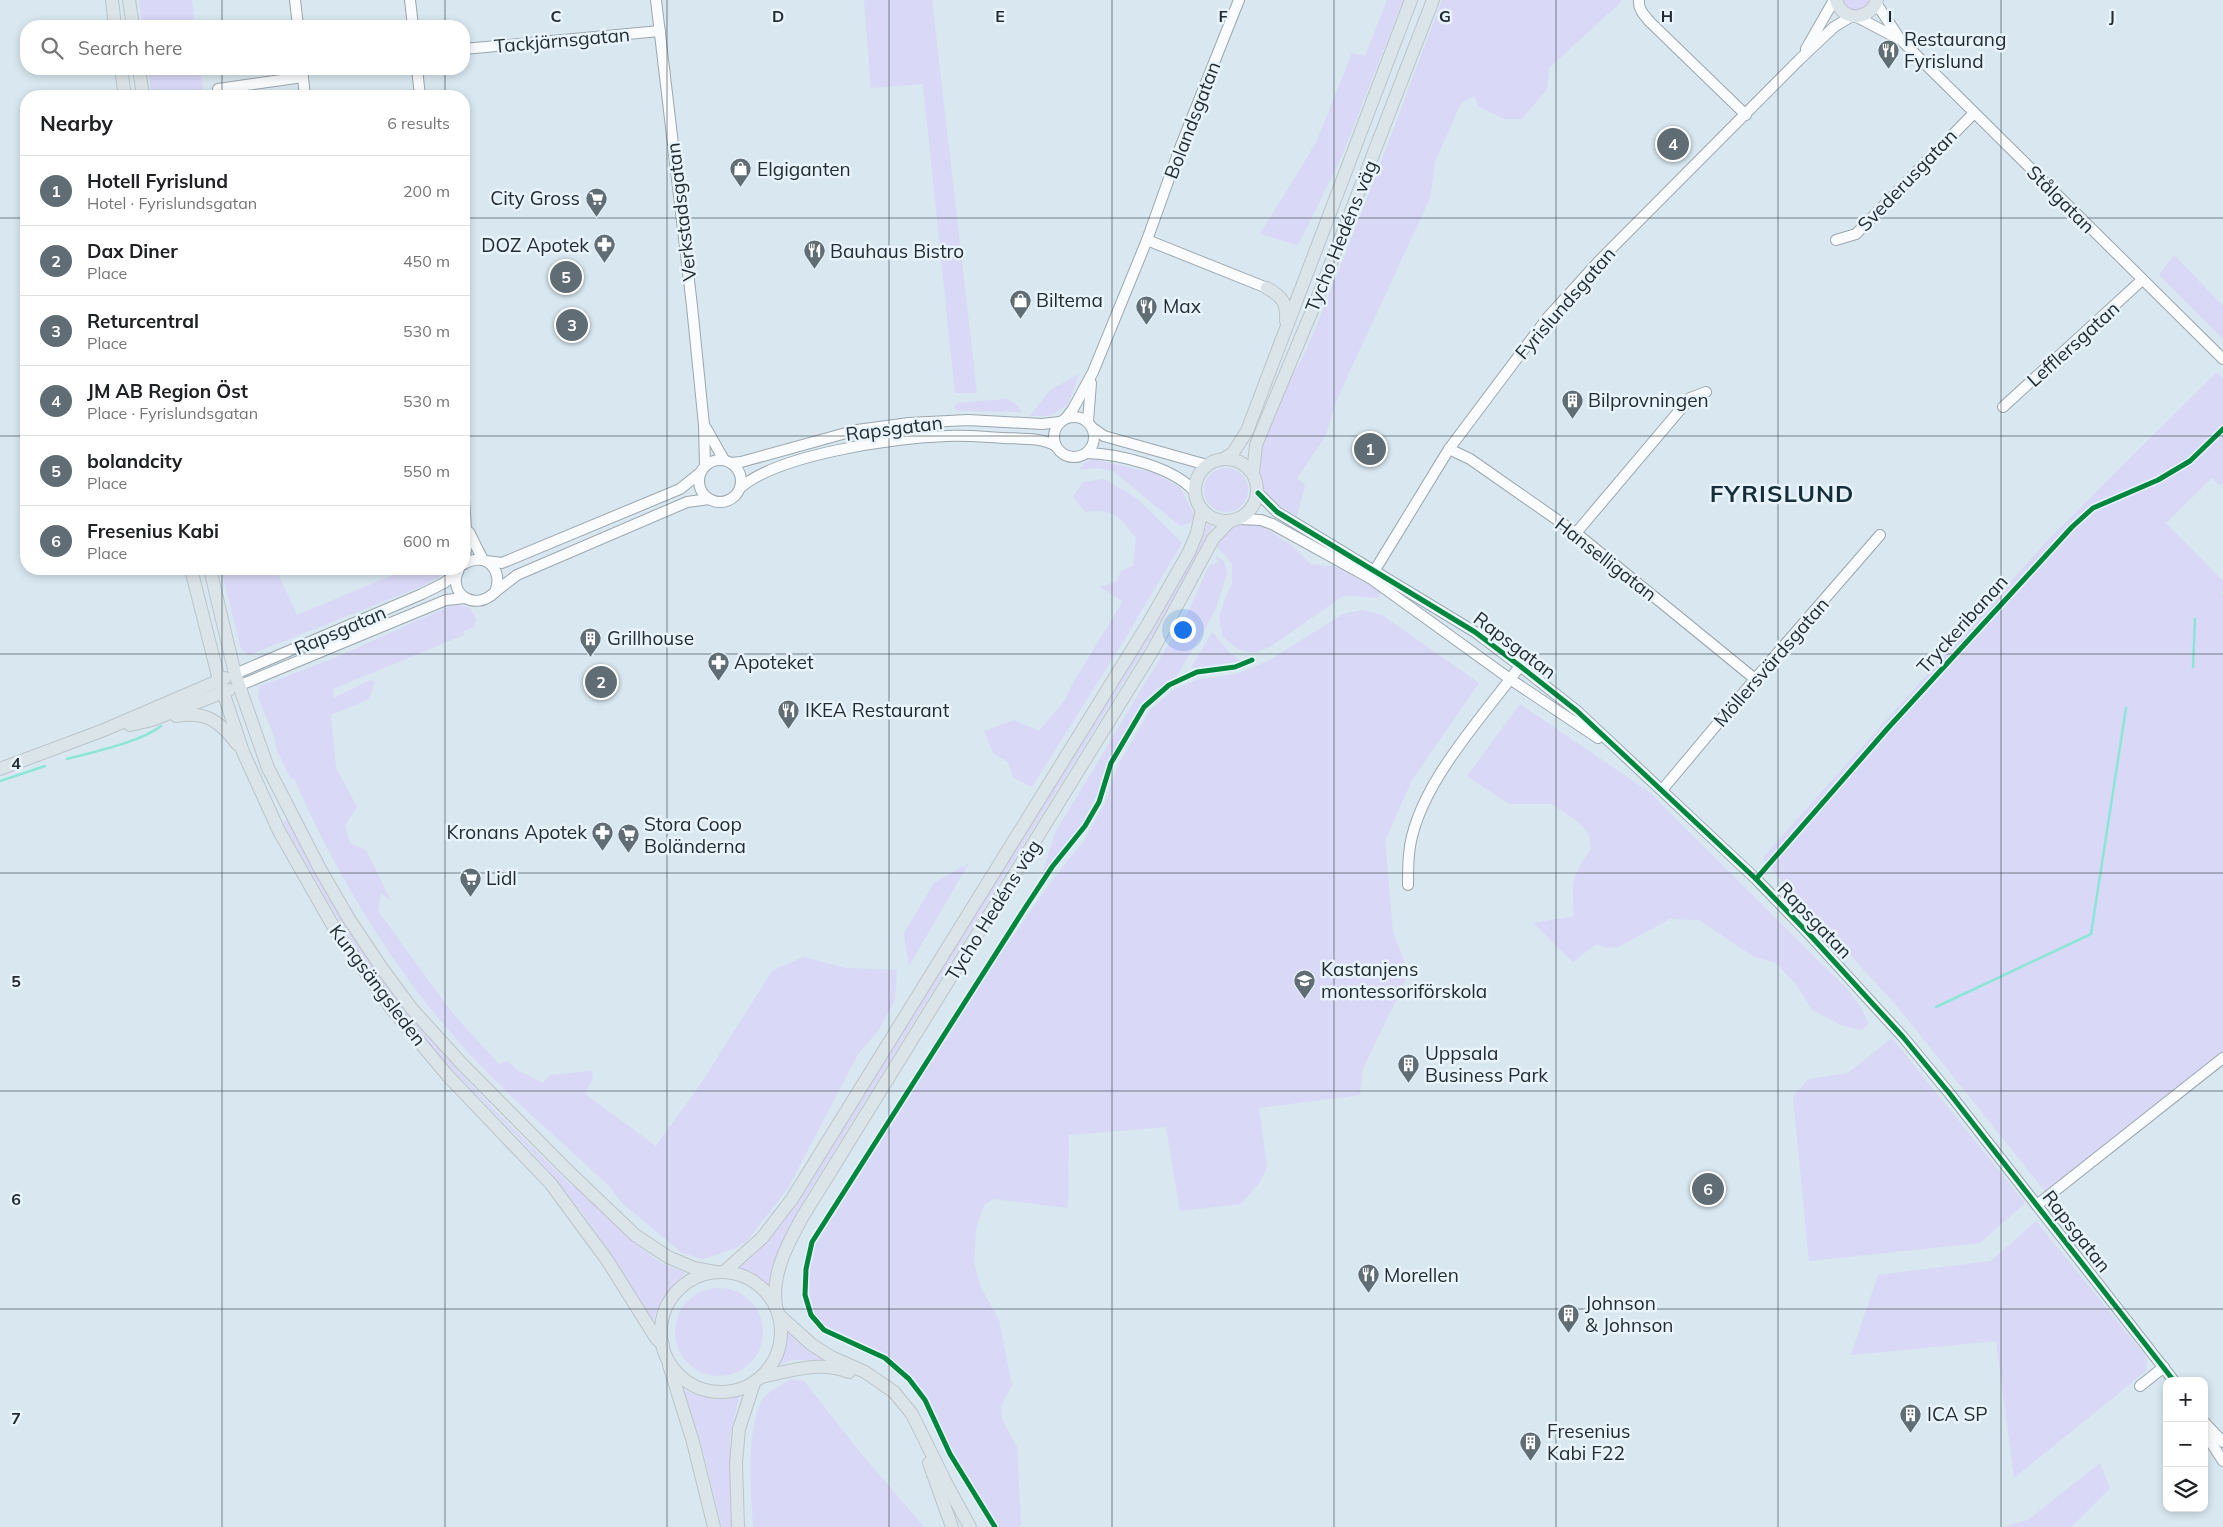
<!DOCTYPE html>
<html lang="en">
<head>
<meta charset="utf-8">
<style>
	body { margin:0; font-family:Mulish,sans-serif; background:#f2f2f2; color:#202124 }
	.controls { position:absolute; right:15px; bottom:15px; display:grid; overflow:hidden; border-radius:10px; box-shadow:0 2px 8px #0003 }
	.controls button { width:45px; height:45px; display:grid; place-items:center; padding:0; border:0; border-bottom:1px solid #e0e0e0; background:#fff; color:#202124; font:25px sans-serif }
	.you { position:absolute; left:1182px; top:629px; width:18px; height:18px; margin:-12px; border:4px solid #fff; border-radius:50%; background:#1a73e8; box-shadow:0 0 0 8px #1a73e833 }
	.badge { display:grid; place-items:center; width:32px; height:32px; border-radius:50%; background:#616d75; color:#fff; font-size:16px; font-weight:700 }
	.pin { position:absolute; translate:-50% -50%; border:2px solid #fff; box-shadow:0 1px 5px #0006 }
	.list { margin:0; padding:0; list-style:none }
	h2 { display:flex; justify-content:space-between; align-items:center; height:65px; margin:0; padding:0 20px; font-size:21px }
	h2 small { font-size:16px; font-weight:400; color:#757577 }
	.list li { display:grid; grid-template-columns:32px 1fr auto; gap:15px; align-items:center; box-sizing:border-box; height:70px; padding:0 20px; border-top:1px solid #e0e0e0 }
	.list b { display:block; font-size:19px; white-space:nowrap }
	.list p { margin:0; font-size:16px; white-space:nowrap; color:#757577 }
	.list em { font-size:16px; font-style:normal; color:#757577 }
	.icon { flex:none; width:28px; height:28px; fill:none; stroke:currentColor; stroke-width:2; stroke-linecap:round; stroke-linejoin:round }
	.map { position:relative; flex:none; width:2223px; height:1527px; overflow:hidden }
	.search { position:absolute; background:#fff; box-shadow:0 2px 8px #0003; left:20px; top:20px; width:450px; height:55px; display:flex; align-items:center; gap:12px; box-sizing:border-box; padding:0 18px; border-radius:20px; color:#757577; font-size:19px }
	.panel { position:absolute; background:#fff; box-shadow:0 2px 8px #0003; left:20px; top:90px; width:450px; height:485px; border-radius:20px }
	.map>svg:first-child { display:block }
	.green { fill:#d9d8f6 }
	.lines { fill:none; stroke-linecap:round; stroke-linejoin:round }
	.stream { stroke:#8be6d8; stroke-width:2.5 }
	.minor-casing { stroke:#9ba7ae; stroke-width:12 }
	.major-casing { stroke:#bcc4c9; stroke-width:14 }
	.minor { stroke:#f9fbfd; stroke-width:10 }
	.major { stroke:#dbe4e8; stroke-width:12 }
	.cycleway-casing { stroke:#e8f3fb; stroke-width:8 }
	.cycleway { stroke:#00873e; stroke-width:5 }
	.grid { fill:none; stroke:#212c33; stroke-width:1; stroke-opacity:0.55 }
	.labels { text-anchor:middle; stroke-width:5; stroke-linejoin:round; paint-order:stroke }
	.poi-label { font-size:19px; fill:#212c33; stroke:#e8f3fb; text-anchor:start }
	.street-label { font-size:19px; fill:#212c33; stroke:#e8f3fb }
	.district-label { font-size:24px; font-weight:bold; letter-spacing:1px; fill:#162d3a; stroke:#e8f3fb }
	.grid-label { font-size:16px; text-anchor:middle; font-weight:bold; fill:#212c33; stroke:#e8f3fb; stroke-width:5; stroke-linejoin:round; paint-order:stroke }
</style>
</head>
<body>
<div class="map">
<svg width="2223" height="1527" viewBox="0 0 2223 1527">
	<rect width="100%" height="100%" fill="#d8e7f0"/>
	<g class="green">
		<polygon points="139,0 192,0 195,26 142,26"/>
		<polygon points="864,0 932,0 977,393 955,393 923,84 871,88"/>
		<polygon points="1387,0 1403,0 1342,156 1298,245 1260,234 1316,143 1352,53 1365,56"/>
		<path d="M1442,0H1621L1620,3L1549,68L1547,89L1522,119H1505L1479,107L1474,96L1461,103L1435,162L1430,198L1337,399L1325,437L1297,478L1305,485L1297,516C1281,506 1260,493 1258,473C1252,428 1293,382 1309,344C1356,230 1399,115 1442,0Z"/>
		<polygon points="1841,0 1872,0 1863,10 1849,10"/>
		<polygon points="148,69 200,69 204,96 152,96"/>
		<polygon points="2174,255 2223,306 2223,339 2159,275"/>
		<polygon points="2217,372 2223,379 2223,483 2220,486 2212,478 2166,523 2223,581 2223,592 2220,593 2223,595 2223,1058 2048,1195 1897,1006 1763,860 1765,855 2047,541"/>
		<polygon points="1079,374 1068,404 1050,416 1030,416 1049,391"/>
		<polygon points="1007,399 1015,403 1022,412 959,411 954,408 957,403"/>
		<polygon points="1092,459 1154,473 1180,487 1194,515 1192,522 1180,526 1113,471 1096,468 1079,470 1083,464"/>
		<circle cx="1226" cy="490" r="22"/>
		<path d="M1104,479L1138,499L1182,543L1123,642L1032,787L1013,777L1008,762L993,753L984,731L1014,720L1039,731L1065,700L1073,683L1123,601L1100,587L1117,581L1121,571L1133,566L1136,538C1119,516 1114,508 1085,512L1073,497L1083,482Z"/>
		<path d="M1245,523L1260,526L1270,531L1291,545L1311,564L1339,567L1381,592L1378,598C1366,598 1355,595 1343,596L1270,647L1253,653L1238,649L1223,637L1219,618L1224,601L1232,584V564L1216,545C1222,532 1231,527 1245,523Z"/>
		<path d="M1207,524L1212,526L1165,615L802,1203C787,1230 772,1258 769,1289L751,1275L735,1268L755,1254L779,1226L856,1107L1163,612L1203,538Z"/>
		<polygon points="1215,555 1224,561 1227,574 1216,608 1206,627 1176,677 1142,702 1106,765 1097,795 1078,831 1042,875 1055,833 1188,612 1209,566 1218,562"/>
		<polygon points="221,569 276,569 297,615 407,569 447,569 442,575 425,585 249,655 241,649"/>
		<path d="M454,604L470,608L476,619L474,627L464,631V635L335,688L333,687L334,698L371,680L375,681L369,699L331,715L336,768L357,807L345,826L350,843L366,850L391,901L381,893L378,911L453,1014L499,1064L508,1061L517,1070L543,1083L550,1075L592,1071L593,1078L585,1094L656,1146L702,1082L772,971L803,957L846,968L897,970L895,1000L878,1031L858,1054L788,1188L747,1241L734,1249L703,1259L682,1253L623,1204L609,1186C565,1144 518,1105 476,1061C399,979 339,881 294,778L291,779L277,751L274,736L258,697L260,686L335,658Z"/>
		<polygon points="1362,610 1382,615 1479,683 1412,780 1385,841 1393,932 1409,973 1363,1068 1360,1095 1259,1108 1267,1167 1260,1182 1241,1204 1180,1211 1166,1127 1069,1135 1068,1208 993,1199 984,1205 976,1229 974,1263 981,1288 999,1320 1012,1385 1001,1406 1002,1420 1017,1447 1021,1525 1018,1527 995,1527 950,1454 925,1400 909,1379 885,1358 824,1330 811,1315 805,1295 806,1269 812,1242 929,1056 1051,882 1084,841 1106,800 1118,765 1150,710 1173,690 1199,679 1236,674 1270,660 1343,614"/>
		<polygon points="1212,632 1231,654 1242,661 1191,668"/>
		<path d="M1520,704L1649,792L1848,990L1862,1009L1868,1024L1861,1030L1843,1026L1812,1010L1796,984L1776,963L1754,957L1699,920L1670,919L1618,947L1606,948L1596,944L1573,962L1533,923L1574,916C1572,881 1571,878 1591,849L1589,834L1576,820L1551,804H1509L1467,776Z"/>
		<path d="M288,820L406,1010C456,1073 514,1130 572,1186L574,1185L637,1245L661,1263L686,1273C667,1290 661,1299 652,1323C622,1268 588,1217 548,1170C507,1123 461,1082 421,1035C366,971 323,895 283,822Z"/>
		<polygon points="969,863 909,966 904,933 934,883"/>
		<polygon points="1892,1038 2025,1203 1980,1243 1809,1261 1793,1096 1809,1079 1848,1073"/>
		<polygon points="2036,1221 2147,1358 2146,1371 2014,1478 1996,1341 1851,1355 1878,1275 1991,1261"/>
		<circle cx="719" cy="1332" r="44"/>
		<path d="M786,1331C800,1345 812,1353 830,1360H794L778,1364L785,1347Z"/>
		<path d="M790,1379L804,1381L859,1451L924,1527H753C751,1493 746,1430 762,1400C767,1392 782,1385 790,1379Z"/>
		<path d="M683,1390C702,1398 719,1403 739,1396L730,1438L731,1527H722L701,1443Z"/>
		<polygon points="2100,1463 2110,1488 2071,1527 2002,1527 2028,1520"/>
	</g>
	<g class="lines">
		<g class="stream">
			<polyline points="2193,667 2195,619"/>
			<path d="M67,759C93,752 141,742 161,726"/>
			<polyline points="0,781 45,766"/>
			<polyline points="1936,1007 2091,934 2126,708"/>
		</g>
		<defs>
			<g id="minor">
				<polyline points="295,0 298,26"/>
				<polyline points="410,0 413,26"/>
				<polyline points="656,0 692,306 704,425 705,466"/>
				<path d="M1639,0C1638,9 1644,15 1650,22L1746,115"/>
				<polyline points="1876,3 1900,39 2223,359"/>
				<polyline points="1857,17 1897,38"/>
				<polyline points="464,49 660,31"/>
				<polyline points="1806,49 1834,0"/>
				<polyline points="302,69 305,96"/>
				<polyline points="417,69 420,96"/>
				<polyline points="218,89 303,77"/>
				<polyline points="1147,240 1267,288"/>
				<polyline points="1836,240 1856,234 1974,113"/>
				<polyline points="2003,407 2142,280"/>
				<circle cx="1074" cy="437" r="20"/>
				<polyline points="1066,418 1073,409 1093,372 1147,240 1180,148 1239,0"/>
				<polyline points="1088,421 1091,383"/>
				<polyline points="706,428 724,460"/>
				<polyline points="1094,429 1104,436 1207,465"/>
				<polyline points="1449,449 1470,459 1576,533 1755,679"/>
				<path d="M1087,453C1119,454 1174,467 1195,492"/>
				<circle cx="720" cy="481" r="21"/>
				<polyline points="731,463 741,462 857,430 909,423 968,420 1042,424 1060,422"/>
				<path d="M740,488C779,454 894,438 947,436C966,435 985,437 1004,438C1020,439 1041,437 1056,446"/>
				<polyline points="1258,493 1277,512 1475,632 1520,666 1577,711 1756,879 1809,934 1903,1037 1950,1094 2174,1381"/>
				<polyline points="464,499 467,543 464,563"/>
				<polyline points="1239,519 1261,520 1272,524 1370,578 1510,679 1598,738"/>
				<polyline points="469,532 483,560"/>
				<polyline points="1576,533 1690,398 1706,392"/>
				<polyline points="486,561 502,563 680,489 700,473"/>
				<path d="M459,569C446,593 475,613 495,592C504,570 486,551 464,564"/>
				<polyline points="1370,578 1449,449 1548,317 1599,261 1799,60 1834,27 1852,16"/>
				<polyline points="495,592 517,575 687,502 709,499"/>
				<polyline points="235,674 422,594 444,583 458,572"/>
				<polyline points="238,686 446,600 465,598"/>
				<polyline points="1662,790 1755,679 1880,535"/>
				<path d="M1408,885C1408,875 1408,864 1409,854C1415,788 1482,718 1520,666"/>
				<polyline points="2037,1205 2223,1058"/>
				<polyline points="2140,1386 2164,1367"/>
				<polyline points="2204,1422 2223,1442"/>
				<polyline points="2209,1429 2212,1444 2223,1461"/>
			</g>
			<g id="major">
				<polyline points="112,0 115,26"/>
				<polyline points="129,0 133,26"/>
				<path d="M1836,0C1842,22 1870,21 1877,0"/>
				<polyline points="121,69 125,96"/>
				<polyline points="139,69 143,96"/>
				<path d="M1267,288C1283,297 1287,303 1286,321"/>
				<polyline points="1225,458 1233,453 1247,431 1411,0"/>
				<circle cx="1226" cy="490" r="31"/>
				<polyline points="1253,473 1256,445 1265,423 1319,294 1433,0"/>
				<polyline points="191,569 219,680 243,752 279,831 337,933 391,1008 448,1076 551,1184 607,1260 656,1338 663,1345"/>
				<polyline points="210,569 235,674 268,768 320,869 349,919 381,967 412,1009 462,1064 564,1167 635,1235 668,1257 694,1268 715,1272"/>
				<path d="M176,716C206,711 220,721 237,744"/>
				<polyline points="130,725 152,720 229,690"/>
				<polyline points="0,769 104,730 225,678"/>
				<polyline points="724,1272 762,1238 792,1199 1148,624 1189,552 1197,533 1202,509"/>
				<circle cx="721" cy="1332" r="60"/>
				<path d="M776,1306C771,1274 788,1243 803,1216L1153,650L1213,539L1230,521"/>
				<polyline points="780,1316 811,1344 831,1357 865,1372 894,1392 912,1414 945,1481 970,1527"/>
				<polyline points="669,1365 693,1442 714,1527"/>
				<path d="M761,1377C790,1371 820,1360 849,1372"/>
				<polyline points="929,1463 952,1527"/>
				<polyline points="738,1527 736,1463 739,1429 754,1383"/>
			</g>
		</defs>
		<use href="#minor" class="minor-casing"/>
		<use href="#major" class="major-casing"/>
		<use href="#minor" class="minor"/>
		<use href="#major" class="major"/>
		<defs>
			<g id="cycleway">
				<polyline points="1258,493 1277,512 1475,632 1520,666 1577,711 1756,879 1809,934 1903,1037 1950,1094 2174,1381"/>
				<polyline points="1756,879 1888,728 2072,527 2093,508 2158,480 2190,461 2223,429"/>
				<polyline points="995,1527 950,1454 925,1400 909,1379 885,1358 824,1330 811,1315 805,1295 806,1269 812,1242 1025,908 1052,867 1085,826 1099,802 1111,763 1144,707 1169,685 1197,672 1235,667 1252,660"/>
			</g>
		</defs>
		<use href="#cycleway" class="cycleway-casing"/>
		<use href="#cycleway" class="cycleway"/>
	</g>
	<path class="grid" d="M222,0V26M445,0V26M667,0V1527M889,0V1527M1112,0V1527M1334,0V1527M1556,0V1527M1778,0V1527M2001,0V1527M222,69V96M445,69V96M0,218H26M464,218H2223M0,436H26M464,436H2223M222,569V1527M445,569V1527M0,654H2223M0,873H2223M0,1091H2223M0,1309H2223"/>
	<defs>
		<symbol id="restaurant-pin" viewBox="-11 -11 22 30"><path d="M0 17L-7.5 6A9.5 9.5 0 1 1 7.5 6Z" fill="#616d75" stroke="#e8f3fb"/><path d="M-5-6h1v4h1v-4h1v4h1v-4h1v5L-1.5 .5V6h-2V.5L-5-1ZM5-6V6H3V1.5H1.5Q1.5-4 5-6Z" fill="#fff"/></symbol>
		<symbol id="shop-pin" viewBox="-11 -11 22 30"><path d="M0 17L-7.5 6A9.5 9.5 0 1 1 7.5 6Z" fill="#616d75" stroke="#e8f3fb"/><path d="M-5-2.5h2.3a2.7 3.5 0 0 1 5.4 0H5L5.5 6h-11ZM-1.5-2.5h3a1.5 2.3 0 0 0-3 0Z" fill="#fff"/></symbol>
		<symbol id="supermarket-pin" viewBox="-11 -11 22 30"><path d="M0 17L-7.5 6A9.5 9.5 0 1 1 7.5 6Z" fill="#616d75" stroke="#e8f3fb"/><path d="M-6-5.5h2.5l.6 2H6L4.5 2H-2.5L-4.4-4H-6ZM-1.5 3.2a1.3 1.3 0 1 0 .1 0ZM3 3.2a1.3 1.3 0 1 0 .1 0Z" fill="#fff"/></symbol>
		<symbol id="pharmacy-pin" viewBox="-11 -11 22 30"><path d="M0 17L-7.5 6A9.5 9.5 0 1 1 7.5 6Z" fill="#616d75" stroke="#e8f3fb"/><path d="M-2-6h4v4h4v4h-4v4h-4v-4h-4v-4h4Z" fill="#fff"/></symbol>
		<symbol id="building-pin" viewBox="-11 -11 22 30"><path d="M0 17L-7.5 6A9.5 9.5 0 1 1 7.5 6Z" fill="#616d75" stroke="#e8f3fb"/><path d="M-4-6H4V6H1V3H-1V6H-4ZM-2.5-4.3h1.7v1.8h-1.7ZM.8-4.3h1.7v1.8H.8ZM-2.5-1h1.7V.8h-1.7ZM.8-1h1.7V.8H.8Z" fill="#fff"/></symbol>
		<symbol id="school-pin" viewBox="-11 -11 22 30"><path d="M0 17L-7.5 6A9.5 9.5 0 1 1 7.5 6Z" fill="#616d75" stroke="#e8f3fb"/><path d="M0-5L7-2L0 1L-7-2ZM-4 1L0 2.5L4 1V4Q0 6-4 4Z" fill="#fff"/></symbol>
	</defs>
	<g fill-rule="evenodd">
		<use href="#restaurant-pin" x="1876" y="38" width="25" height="34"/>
		<use href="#shop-pin" x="728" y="156" width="25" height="34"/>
		<use href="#supermarket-pin" x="584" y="186" width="25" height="34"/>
		<use href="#pharmacy-pin" x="592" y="232" width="25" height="34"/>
		<use href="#restaurant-pin" x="802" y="238" width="25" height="34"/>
		<use href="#shop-pin" x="1008" y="288" width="25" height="34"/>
		<use href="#restaurant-pin" x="1134" y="294" width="25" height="34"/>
		<use href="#building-pin" x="1560" y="388" width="25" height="34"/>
		<use href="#building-pin" x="578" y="626" width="25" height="34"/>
		<use href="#pharmacy-pin" x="706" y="650" width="25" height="34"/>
		<use href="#restaurant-pin" x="776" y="698" width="25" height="34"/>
		<use href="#pharmacy-pin" x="590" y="820" width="25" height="34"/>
		<use href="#supermarket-pin" x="616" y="822" width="25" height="34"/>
		<use href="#supermarket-pin" x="458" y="866" width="25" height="34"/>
		<use href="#school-pin" x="1292" y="968" width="25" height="34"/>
		<use href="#building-pin" x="1396" y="1052" width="25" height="34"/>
		<use href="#restaurant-pin" x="1356" y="1262" width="25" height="34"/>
		<use href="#building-pin" x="1556" y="1302" width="25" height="34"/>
		<use href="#building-pin" x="1898" y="1402" width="25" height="34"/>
		<use href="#building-pin" x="1518" y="1430" width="25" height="34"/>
	</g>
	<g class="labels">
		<g class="poi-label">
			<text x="1904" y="46">Restaurang<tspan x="1904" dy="22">Fyrislund</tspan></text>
			<text x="757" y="176">Elgiganten</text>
			<text x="580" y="205" text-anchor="end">City Gross</text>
			<text x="589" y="252" text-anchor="end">DOZ Apotek</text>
			<text x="830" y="258">Bauhaus Bistro</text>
			<text x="1036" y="307">Biltema</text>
			<text x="1163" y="313">Max</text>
			<text x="1588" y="407">Bilprovningen</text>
			<text x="607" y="645">Grillhouse</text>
			<text x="734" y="669">Apoteket</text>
			<text x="805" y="717">IKEA Restaurant</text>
			<text x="644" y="831">Stora Coop<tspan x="644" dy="22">Boländerna</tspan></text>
			<text x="587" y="839" text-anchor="end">Kronans Apotek</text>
			<text x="486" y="885">Lidl</text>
			<text x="1321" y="976">Kastanjens<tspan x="1321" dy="22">montessoriförskola</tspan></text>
			<text x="1425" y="1060">Uppsala<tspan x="1425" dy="22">Business Park</tspan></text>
			<text x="1384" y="1282">Morellen</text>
			<text x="1585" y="1310">Johnson<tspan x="1585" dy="22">&amp; Johnson</tspan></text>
			<text x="1927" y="1421">ICA SP</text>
			<text x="1547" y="1438">Fresenius<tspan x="1547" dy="22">Kabi F22</tspan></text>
		</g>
		<g class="street-label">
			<text transform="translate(562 40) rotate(-5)" y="7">Tackjärnsgatan</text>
			<text transform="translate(1192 120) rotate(-69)" y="7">Bolandsgatan</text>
			<text transform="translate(1907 180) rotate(-46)" y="7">Svederusgatan</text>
			<text transform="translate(2061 199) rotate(45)" y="7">Stålgatan</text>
			<text transform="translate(681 212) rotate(-97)" y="7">Verkstadsgatan</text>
			<text transform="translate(1341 236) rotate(-68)" y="7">Tycho Hedéns väg</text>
			<text transform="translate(1565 303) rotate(-49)" y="7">Fyrislundsgatan</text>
			<text transform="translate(2073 344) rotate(-42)" y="7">Lefflersgatan</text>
			<text transform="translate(894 428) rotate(-7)" y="7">Rapsgatan</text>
			<text transform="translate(1606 559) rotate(38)" y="7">Hanselligatan</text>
			<text transform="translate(1962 624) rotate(-48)" y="7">Tryckeribanan</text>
			<text transform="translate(340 630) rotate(-23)" y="7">Rapsgatan</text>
			<text transform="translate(1515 645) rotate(37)" y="7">Rapsgatan</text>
			<text transform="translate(1771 662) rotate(-49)" y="7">Möllersvärdsgatan</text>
			<text transform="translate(993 910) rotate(-58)" y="7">Tycho Hedéns väg</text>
			<text transform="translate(1815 920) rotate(46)" y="7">Rapsgatan</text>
			<text transform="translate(378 985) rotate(53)" y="7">Kungsängsleden</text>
			<text transform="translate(2077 1231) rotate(52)" y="7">Rapsgatan</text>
		</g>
		<g class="district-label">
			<text x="1782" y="502">FYRISLUND</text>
		</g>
	</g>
	<g class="grid-label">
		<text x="556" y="22">C</text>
		<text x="778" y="22">D</text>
		<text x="1000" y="22">E</text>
		<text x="1223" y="22">F</text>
		<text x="1445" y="22">G</text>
		<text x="1667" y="22">H</text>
		<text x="1890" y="22">I</text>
		<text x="2112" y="22">J</text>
		<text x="16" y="769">4</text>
		<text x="16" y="987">5</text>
		<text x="16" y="1205">6</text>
		<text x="16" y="1424">7</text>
	</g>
</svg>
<div class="controls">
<button>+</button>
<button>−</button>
<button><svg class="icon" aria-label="layers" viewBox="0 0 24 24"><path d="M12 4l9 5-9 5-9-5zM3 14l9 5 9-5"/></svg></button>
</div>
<div class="you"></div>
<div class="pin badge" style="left:1370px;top:449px">1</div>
<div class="pin badge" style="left:601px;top:682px">2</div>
<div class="pin badge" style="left:572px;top:325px">3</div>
<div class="pin badge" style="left:1673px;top:144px">4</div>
<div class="pin badge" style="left:566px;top:277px">5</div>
<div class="pin badge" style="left:1708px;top:1189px">6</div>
<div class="search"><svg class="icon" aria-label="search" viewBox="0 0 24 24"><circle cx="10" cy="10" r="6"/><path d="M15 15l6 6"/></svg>Search here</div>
<section class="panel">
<h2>Nearby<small>6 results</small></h2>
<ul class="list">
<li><span class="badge">1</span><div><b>Hotell Fyrislund</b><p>Hotel · Fyrislundsgatan</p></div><em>200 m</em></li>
<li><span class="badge">2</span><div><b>Dax Diner</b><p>Place</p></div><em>450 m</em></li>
<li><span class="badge">3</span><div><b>Returcentral</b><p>Place</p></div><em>530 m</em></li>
<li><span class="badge">4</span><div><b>JM AB Region Öst</b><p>Place · Fyrislundsgatan</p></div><em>530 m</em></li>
<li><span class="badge">5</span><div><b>bolandcity</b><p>Place</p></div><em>550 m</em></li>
<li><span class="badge">6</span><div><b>Fresenius Kabi</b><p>Place</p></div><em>600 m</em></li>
</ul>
</section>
</div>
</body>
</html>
